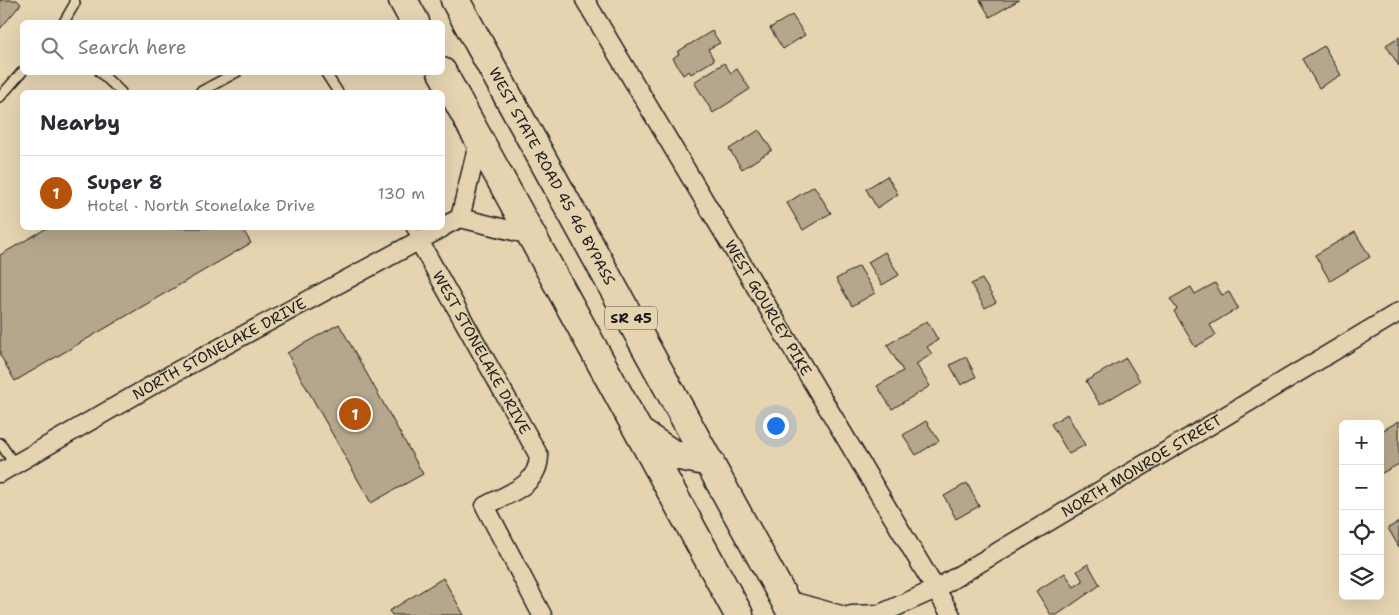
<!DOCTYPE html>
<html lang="en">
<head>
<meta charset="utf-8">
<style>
	body { margin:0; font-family:"Shantell Sans",sans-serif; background:#f7f7f7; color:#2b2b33 }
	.controls { position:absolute; right:15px; bottom:15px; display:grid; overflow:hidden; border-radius:8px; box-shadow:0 5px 20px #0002 }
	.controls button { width:45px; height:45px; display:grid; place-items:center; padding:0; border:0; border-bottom:1px solid #e1e1e2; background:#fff; color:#2b2b33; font:25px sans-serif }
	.you { position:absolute; left:775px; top:425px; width:18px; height:18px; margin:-12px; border:4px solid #fff; border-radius:50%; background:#1a73e8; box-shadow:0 0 0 8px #1a73e833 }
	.badge { display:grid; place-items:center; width:32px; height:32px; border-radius:50%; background:#b45309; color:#fff; font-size:16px; font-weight:700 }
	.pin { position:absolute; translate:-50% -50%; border:2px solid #fff; box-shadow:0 1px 5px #0006 }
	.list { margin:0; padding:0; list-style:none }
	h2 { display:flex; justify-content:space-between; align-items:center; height:65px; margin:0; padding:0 20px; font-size:21px }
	h2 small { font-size:16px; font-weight:400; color:#7c7c81 }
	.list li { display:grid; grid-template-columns:32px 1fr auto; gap:15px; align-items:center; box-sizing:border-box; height:75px; padding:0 20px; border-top:1px solid #e1e1e2 }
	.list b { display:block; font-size:19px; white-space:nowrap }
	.list p { margin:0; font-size:16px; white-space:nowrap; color:#7c7c81 }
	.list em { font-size:16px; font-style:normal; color:#7c7c81 }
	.icon { flex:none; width:28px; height:28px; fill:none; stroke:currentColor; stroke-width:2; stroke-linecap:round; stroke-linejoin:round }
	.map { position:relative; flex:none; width:1399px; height:615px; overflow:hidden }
	.search { position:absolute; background:#fff; box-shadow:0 5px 20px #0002; left:20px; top:20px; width:425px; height:55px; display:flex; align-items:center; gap:12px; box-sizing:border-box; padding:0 18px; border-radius:8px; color:#7c7c81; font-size:19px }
	.panel { position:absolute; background:#fff; box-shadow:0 5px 20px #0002; left:20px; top:90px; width:425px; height:140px; border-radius:8px }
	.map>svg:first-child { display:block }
	.building { fill:#b5a68c; stroke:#1c1c1c }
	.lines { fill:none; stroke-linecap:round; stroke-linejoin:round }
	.lane-casing { stroke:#1c1c1c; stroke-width:12 }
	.street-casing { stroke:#1c1c1c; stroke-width:21 }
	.highway-casing { stroke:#1c1c1c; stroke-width:31 }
	.lane { stroke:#e6d4b1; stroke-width:9 }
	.street { stroke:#e6d4b1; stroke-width:18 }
	.highway { stroke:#e6d4b1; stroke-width:28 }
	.labels { text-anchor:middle; stroke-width:4.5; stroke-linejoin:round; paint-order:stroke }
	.shield { fill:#e6d4b1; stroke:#595349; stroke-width:1 }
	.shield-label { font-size:14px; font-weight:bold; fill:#1c1c1c }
	.street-label { font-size:15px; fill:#1c1c1c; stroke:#e6d4b1 }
</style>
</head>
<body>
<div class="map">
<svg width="1399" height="615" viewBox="0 0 1399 615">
	<rect width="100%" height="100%" fill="#e6d4b1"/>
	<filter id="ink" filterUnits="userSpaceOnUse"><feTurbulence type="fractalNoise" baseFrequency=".02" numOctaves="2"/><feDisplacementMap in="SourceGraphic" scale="10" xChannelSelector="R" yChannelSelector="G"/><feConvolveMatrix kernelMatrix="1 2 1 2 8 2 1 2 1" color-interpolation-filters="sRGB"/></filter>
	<g filter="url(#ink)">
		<g class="building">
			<polygon points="0,0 17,0 21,4 0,29"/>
			<polygon points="980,0 1019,0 990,17"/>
			<polygon points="792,15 805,35 783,49 770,28"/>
			<polygon points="712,31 720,43 708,49 714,60 691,74 689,71 683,75 673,58 679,54 677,52"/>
			<polygon points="1399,37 1399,66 1386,45"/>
			<polygon points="1324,46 1341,75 1319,88 1302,59"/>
			<polygon points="724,63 731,73 737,69 750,89 713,113 694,82"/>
			<polygon points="759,130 772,150 742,169 729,149"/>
			<polygon points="887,176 898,194 877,208 866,189"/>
			<polygon points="814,186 831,213 803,230 787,203"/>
			<polygon points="47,228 242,228 251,243 15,381 0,355 0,255"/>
			<polygon points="1355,232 1370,257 1330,281 1315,255"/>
			<polygon points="885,252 899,275 882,285 868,262"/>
			<polygon points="859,266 875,293 852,306 836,279"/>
			<polygon points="982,279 996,302 985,308 971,284"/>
			<polygon points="1215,283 1222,295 1229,292 1238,308 1210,325 1216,335 1195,347 1174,311 1177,309 1170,299 1191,287 1195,294"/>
			<polygon points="927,321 938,340 927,347 932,354 916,364 930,386 892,409 877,386 903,371 887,345"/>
			<polygon points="339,324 423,474 371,503 287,353"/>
			<polygon points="966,357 976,377 961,385 950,365"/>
			<polygon points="1126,358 1140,381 1100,405 1086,381"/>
			<polygon points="1067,414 1085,445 1069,454 1051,424"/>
			<polygon points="926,421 939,441 916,455 903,435"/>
			<polygon points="1399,421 1399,464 1380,474 1380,432"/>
			<polygon points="967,483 979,506 956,519 944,496"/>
			<polygon points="1399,522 1399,547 1388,528"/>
			<polygon points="1088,564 1100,585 1057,615 1051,615 1036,591 1065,573 1074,587 1083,581 1077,571"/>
			<polygon points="443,578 464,615 392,615 389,611"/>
		</g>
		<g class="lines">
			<defs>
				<g id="lane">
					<polyline points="64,22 75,3 74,0"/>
					<polyline points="100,72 121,92"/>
					<polyline points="325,72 338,92"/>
					<polyline points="200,92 237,72"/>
					<polyline points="0,97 22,72"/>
					<polyline points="411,228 418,239"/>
					<polyline points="0,443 15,465"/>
				</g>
				<g id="street">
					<path id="s1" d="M585,0L951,615"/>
					<polyline points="460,218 479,140"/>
					<polyline points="442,227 460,218 530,235"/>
					<path id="s2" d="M418,239L539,456C538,486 509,493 485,506L542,615"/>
					<path id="s3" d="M0,473L170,375L442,228"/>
					<polyline points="784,599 841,615"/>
					<path id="s4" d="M851,615L880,614L936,589L1399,312"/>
				</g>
				<g id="highway">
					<polyline points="403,0 415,22"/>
					<path id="s5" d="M455,0L793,615"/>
					<polyline points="442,72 739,615"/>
					<polyline points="642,434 674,455 710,462"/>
				</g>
			</defs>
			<use href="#lane" class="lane-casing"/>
			<use href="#street" class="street-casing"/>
			<use href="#highway" class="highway-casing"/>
			<use href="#lane" class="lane"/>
			<use href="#street" class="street"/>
			<use href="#highway" class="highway"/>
		</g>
	</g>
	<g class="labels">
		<rect class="shield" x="605" y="306.5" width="52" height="23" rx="4"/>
		<g class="shield-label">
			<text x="631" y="323">SR 45</text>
		</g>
		<g class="street-label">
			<text dy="5" stroke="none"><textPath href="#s5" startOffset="201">WEST STATE ROAD 45 46 BYPASS</textPath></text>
			<text dy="5" stroke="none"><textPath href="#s1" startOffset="358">WEST GOURLEY PIKE</textPath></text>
			<text dy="5" stroke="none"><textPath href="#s3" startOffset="252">NORTH STONELAKE DRIVE</textPath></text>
			<text dy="5" stroke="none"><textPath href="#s2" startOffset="130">WEST STONELAKE DRIVE</textPath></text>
			<text dy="5" stroke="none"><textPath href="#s4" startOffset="330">NORTH MONROE STREET</textPath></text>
		</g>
	</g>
</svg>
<div class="controls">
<button>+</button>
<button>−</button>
<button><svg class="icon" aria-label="locate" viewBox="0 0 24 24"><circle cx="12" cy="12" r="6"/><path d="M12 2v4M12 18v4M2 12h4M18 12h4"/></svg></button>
<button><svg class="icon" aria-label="layers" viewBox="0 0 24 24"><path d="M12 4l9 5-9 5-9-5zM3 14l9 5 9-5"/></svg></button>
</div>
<div class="you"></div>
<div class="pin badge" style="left:355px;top:414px">1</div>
<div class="search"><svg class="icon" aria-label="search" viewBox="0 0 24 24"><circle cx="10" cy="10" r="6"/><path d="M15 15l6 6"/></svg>Search here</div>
<section class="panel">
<h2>Nearby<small></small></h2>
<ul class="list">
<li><span class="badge">1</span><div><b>Super 8</b><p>Hotel · North Stonelake Drive</p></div><em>130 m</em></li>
</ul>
</section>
</div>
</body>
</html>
